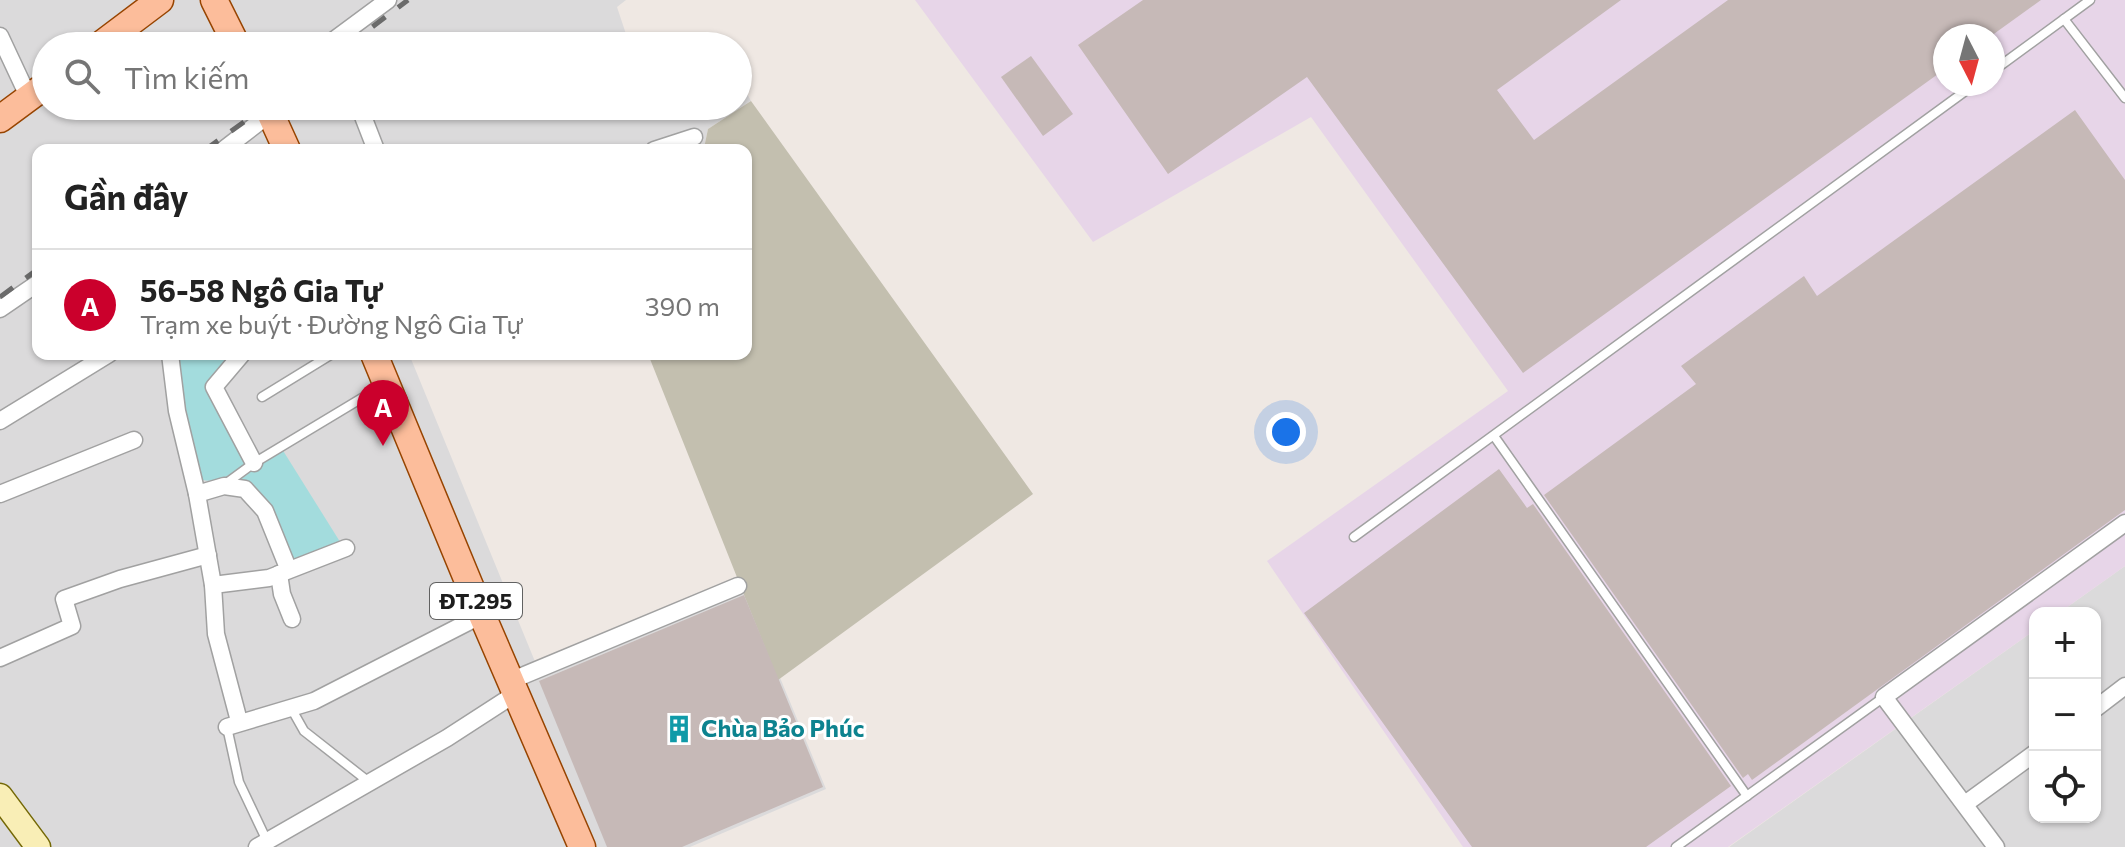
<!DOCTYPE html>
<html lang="vi">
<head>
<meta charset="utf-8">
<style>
	body { margin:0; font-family:Commissioner,sans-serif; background:#f6f6f6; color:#222 }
	.controls { position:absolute; right:24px; bottom:24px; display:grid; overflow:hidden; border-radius:16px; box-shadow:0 2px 6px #0004 }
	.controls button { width:72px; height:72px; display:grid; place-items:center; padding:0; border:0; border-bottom:2px solid #e0e0e0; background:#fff; color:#222; font:40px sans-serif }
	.compass { position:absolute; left:1933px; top:24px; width:72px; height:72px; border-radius:50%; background:#fff; box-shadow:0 2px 6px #0004; rotate:174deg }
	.you { position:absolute; left:1286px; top:432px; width:28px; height:28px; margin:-20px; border:6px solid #fff; border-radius:50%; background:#1a73e8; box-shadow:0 0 0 12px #1a73e833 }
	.badge { display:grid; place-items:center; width:52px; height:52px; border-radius:50%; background:#cb002c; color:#fff; font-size:26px; font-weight:700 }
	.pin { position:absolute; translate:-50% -66px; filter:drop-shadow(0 2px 4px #0008) }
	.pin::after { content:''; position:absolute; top:42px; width:28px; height:24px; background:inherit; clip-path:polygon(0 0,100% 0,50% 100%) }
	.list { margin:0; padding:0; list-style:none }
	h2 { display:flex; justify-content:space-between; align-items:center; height:104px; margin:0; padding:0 32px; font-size:34px }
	h2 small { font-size:26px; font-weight:400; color:#767676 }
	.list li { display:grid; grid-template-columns:52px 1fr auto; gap:24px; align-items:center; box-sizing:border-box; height:112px; padding:0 32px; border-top:2px solid #e0e0e0 }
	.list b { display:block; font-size:30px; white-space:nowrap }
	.list p { margin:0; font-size:26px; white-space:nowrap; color:#767676 }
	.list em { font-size:26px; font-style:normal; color:#767676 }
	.icon { flex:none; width:44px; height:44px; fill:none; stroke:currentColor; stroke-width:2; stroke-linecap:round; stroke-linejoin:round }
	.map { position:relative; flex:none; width:2125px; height:847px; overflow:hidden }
	.search { position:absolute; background:#fff; box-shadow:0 2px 6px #0004; left:32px; top:32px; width:720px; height:88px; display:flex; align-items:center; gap:20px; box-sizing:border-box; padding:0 28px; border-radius:44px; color:#767676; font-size:30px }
	.panel { position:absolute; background:#fff; box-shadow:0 2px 6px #0004; left:32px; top:144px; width:720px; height:216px; border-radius:16px }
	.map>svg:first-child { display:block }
	.residential { fill:#dbdadb }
	.industrial { fill:#e7d5e8; fill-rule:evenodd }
	.construction { fill:#c3bfaf }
	.water { fill:#a3dcdd }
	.building { fill:#c6b9b7 }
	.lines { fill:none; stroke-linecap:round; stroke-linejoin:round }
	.lane-casing { stroke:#a1a1a1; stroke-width:11 }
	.street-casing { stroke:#a1a1a1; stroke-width:19 }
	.secondary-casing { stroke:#746805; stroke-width:27 }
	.primary-casing { stroke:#974400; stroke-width:29 }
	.lane { stroke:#fff; stroke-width:8 }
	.street { stroke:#fff; stroke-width:16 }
	.secondary { stroke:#f9eeb6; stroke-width:24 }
	.primary { stroke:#fcbd9b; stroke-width:26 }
	.rail { stroke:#6b6b6b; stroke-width:5; stroke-dasharray:16 16; stroke-linecap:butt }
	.labels { text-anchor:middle; stroke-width:6; stroke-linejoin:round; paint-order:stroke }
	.shield { fill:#fff; stroke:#616161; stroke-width:2 }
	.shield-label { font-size:22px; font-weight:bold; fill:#1d1d1d }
	.culture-label { font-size:24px; font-weight:bold; fill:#0d838f; stroke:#fff; text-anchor:start }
</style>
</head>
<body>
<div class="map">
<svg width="2125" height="847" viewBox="0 0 2125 847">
	<rect width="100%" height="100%" fill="#efe8e3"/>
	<g class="residential">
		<polygon points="0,0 626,0 617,7 630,46 46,46 46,106 738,106 738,78 751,101 708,129 704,148 698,150 38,150 38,354 409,354 536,664 738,576 826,789 690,847 0,847"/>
		<polygon points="2125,566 2125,847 1729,847 2035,630 2035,817 2095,817 2095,613 2059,613"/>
	</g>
	<path class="industrial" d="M915,0H2125V566L2059,613H2035V630L1728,847H1463L1267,561L1508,391L1311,117L1093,242ZM1945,36H1993V84H1945Z"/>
	<polygon class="construction" points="751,101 1033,494 778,680 648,354 746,354 746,150 698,150 704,148 708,129"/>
	<g class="water">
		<path d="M175,354H233L208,386L249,462C235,472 215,487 197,478Z"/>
		<polygon points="282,449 342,545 294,563 238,481"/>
	</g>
	<g class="building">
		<polygon points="1143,0 1621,0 1497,90 1534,140 1728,0 2041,0 1991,36 1945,36 1945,69 1523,373 1307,77 1168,174 1078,45"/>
		<polygon points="1031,56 1073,114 1043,136 1001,77"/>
		<polygon points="2075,110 2125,180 2125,510 1752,780 1748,774 1743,778 1544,495 1696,384 1681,366 1804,276 1817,296"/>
		<polygon points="1499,469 1527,508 1533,504 1731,786 1646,847 1472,847 1304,613"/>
		<polygon points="744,595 823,787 682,847 607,847 539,681"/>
	</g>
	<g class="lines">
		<defs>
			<g id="lane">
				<polyline points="2064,19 2125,98"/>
				<polyline points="1993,71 2090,0"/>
				<polyline points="262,397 332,354"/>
				<polyline points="1494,436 1747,796"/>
				<polyline points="224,485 254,463 382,386"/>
				<polyline points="1354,537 1975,84"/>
				<polyline points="291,708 304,731 369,782"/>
				<polyline points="227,727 239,782 267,841"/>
				<polyline points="1676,847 1884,697"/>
			</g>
			<g id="street">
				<polyline points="0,36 29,98"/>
				<polyline points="326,46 388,0"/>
				<polyline points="359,106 376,150"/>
				<polyline points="223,150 271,113"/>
				<polyline points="654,150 694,137"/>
				<polyline points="0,309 38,283"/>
				<polyline points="170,354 177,411 197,494"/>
				<polyline points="242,354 214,387 254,463"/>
				<polyline points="0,421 109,354"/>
				<polyline points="0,494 134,440"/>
				<polyline points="279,574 282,594 292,619"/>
				<polyline points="213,585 269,578 346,548"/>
				<polyline points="0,658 72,626 64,599 120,579 208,555"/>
				<polyline points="510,681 738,586"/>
				<polyline points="2095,709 2125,686"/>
				<polyline points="239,721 216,634 213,585 197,494 224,486 245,489 265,511 288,568"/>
				<polyline points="227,727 314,701 482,615"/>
				<polyline points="1965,804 2035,753"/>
				<polyline points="257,847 447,738 515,694"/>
				<polyline points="1996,847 1884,697 2125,523"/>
			</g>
			<polyline id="secondary" points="0,796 38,847"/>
			<g id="primary">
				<polyline points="214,0 237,46"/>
				<polyline points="99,46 160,0"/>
				<polyline points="267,106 287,150"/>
				<polyline points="0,119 46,85"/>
				<polyline points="374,354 482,615 582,847"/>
			</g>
		</defs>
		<use href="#lane" class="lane-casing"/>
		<use href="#street" class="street-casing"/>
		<use href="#secondary" class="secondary-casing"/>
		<use href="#primary" class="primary-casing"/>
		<use href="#lane" class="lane"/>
		<use href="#street" class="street"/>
		<use href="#secondary" class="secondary"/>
		<use href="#primary" class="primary"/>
		<g class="rail">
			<polyline points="347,46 408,0"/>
			<polyline points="205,150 266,106"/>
			<polyline points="0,297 38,269"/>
		</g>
	</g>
	<defs>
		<symbol id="building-bare" viewBox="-9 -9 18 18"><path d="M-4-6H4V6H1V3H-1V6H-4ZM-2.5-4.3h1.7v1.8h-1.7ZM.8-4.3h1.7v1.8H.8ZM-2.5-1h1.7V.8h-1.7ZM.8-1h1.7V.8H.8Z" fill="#0f9aa8" stroke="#fff" stroke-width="2.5" paint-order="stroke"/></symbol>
	</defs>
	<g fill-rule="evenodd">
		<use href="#building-bare" x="659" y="709" width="40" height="40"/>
	</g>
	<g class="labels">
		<rect class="shield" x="430" y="583" width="92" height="36" rx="6"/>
		<g class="shield-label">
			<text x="476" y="609">ĐT.295</text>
		</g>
		<g class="culture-label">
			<text x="701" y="737">Chùa Bảo Phúc</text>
		</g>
	</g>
</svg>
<div class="controls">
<button>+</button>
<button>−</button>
<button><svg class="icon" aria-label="locate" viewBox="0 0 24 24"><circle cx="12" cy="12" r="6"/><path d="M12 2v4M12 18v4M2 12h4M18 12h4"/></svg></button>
</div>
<svg class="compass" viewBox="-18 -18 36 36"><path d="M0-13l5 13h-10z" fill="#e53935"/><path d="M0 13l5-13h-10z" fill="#767676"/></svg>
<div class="you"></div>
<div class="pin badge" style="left:383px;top:446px">A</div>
<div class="search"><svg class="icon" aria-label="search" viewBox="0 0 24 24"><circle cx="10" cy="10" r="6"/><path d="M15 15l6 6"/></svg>Tìm kiếm</div>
<section class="panel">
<h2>Gần đây<small></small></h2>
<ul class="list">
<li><span class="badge">A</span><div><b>56-58 Ngô Gia Tự</b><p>Trạm xe buýt · Đường Ngô Gia Tự</p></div><em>390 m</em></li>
</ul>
</section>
</div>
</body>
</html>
